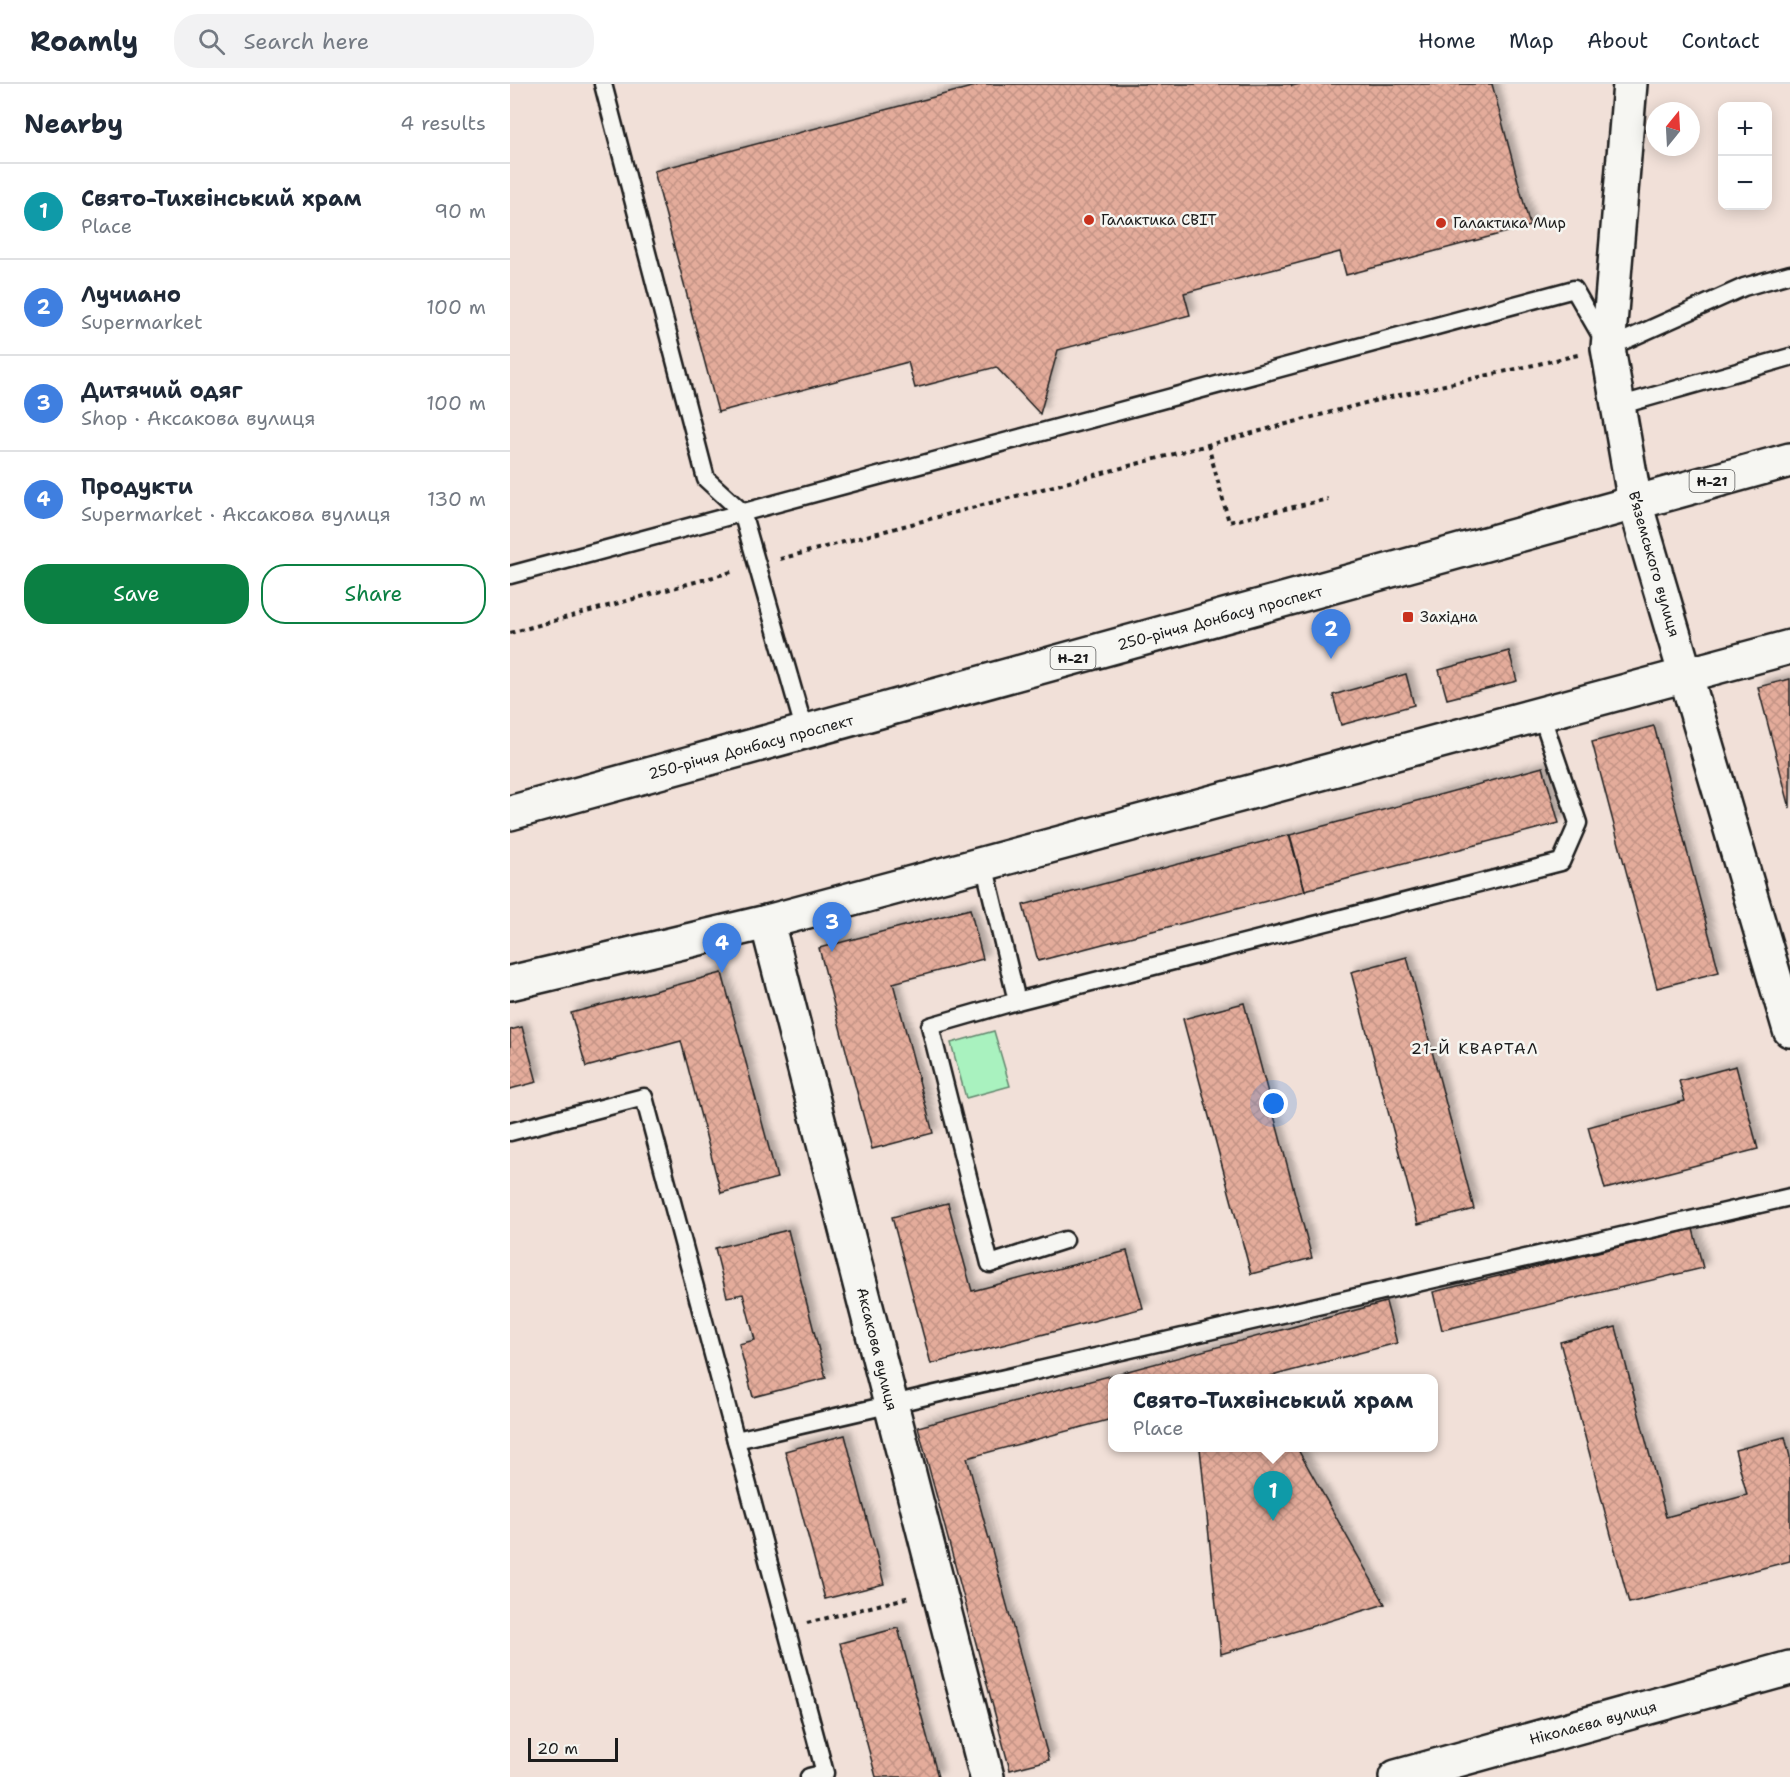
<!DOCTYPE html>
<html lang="en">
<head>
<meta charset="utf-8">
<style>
	body { margin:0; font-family:"Shantell Sans",sans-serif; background:#f2f2f3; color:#1f2937 }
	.controls { position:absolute; right:18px; top:18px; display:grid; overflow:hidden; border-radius:12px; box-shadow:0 3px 15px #0003 }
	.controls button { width:54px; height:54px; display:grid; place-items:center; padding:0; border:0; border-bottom:2px solid #e0e1e3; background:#fff; color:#1f2937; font:30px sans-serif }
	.compass { position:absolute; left:1136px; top:18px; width:54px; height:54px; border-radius:50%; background:#fff; box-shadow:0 3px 15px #0003; rotate:18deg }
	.scale { position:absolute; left:18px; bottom:15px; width:90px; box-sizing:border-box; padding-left:6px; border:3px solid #1c1c1c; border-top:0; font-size:16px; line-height:21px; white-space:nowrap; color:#1c1c1c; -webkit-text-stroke:4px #f6f6f2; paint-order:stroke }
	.you { position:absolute; left:764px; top:1020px; width:21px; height:21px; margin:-15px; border:4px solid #fff; border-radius:50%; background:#1a73e8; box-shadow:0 0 0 9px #1a73e833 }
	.badge { display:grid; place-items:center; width:39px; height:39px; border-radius:50%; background:#0b8043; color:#fff; font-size:20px; font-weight:700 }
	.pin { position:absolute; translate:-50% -50px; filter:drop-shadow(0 2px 3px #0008) }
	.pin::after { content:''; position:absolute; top:32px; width:21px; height:18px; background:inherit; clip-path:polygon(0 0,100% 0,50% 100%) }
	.popup { position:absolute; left:598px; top:1290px; width:330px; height:78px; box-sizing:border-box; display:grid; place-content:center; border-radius:12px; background:#fff; filter:drop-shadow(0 2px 4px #0005); font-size:20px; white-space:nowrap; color:#747a83 }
	.popup b { font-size:22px; color:#1f2937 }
	.popup::after { content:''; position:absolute; left:50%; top:100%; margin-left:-12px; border:12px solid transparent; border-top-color:#fff }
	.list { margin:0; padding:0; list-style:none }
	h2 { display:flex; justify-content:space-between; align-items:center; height:78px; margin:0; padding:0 24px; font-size:26px }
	h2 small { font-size:20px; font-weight:400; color:#747a83 }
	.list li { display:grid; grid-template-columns:39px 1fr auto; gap:18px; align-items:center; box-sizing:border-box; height:96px; padding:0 24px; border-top:2px solid #e0e1e3 }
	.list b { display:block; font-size:22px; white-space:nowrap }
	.list p { margin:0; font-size:20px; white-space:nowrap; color:#747a83 }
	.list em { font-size:20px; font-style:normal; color:#747a83 }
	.actions { display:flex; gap:12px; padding:18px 24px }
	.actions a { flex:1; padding:14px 0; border:2px solid #0b8043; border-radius:24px; text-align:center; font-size:21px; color:#0b8043 }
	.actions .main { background:#0b8043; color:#fff }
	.icon { flex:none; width:33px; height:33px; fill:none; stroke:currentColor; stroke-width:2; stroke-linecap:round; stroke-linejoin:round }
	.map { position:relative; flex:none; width:1280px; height:1693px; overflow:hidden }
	header { display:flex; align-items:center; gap:36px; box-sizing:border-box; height:84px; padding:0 30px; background:#fff; border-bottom:2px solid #e0e1e3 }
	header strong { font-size:28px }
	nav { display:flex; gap:33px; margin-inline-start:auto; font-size:21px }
	.search { width:420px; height:54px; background:#f2f2f3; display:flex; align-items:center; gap:15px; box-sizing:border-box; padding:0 21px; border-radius:24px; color:#747a83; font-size:22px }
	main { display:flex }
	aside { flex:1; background:#fff }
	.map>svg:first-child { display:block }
	.green { fill:#a9f2bf; stroke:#62876e; stroke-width:1.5 }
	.building { fill:url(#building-cross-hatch); stroke:#1c1c1c; stroke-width:1.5; filter:url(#shadow) }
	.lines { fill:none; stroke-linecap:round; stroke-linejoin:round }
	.lane-casing { stroke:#1c1c1c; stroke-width:21 }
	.street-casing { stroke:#1c1c1c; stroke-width:38 }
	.secondary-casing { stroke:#1c1c1c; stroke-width:38 }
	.primary-casing { stroke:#1c1c1c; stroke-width:38 }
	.path { stroke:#1c1c1c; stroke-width:4; stroke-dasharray:4.5 4.5; stroke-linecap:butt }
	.lane { stroke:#f6f6f2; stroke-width:16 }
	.street { stroke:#f6f6f2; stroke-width:33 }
	.secondary { stroke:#f6f6f2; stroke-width:33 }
	.primary { stroke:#f6f6f2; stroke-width:33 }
	.poi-dot { fill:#c8321e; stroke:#f6f6f2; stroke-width:2 }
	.labels { text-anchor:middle; stroke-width:5; stroke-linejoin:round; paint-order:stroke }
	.shield { fill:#f6f6f2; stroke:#5d5d5c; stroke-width:1.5 }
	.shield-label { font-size:14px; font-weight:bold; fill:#1c1c1c }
	.poi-label { font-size:15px; fill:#1c1c1c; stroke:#f6f6f2; text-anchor:start }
	.street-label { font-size:15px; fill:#1c1c1c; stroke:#f6f6f2 }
	.neighbourhood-label { font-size:16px; letter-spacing:1.5px; fill:#1c1c1c; stroke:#f6f6f2 }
</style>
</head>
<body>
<header>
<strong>Roamly</strong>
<div class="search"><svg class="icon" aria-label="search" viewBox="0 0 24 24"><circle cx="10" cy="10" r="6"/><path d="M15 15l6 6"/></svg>Search here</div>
<nav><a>Home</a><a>Map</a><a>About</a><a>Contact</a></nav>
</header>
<main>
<aside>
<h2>Nearby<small>4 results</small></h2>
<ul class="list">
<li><span class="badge" style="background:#0f9aa8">1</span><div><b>Свято-Тихвінський храм</b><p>Place</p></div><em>90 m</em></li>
<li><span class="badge" style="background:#3f7fe0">2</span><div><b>Лучиано</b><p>Supermarket</p></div><em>100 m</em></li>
<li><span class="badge" style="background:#3f7fe0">3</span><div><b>Дитячий одяг</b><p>Shop · Аксакова вулиця</p></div><em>100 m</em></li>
<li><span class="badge" style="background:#3f7fe0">4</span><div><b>Продукти</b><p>Supermarket · Аксакова вулиця</p></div><em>130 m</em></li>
</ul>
<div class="actions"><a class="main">Save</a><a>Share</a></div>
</aside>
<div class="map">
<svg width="1280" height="1693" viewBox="0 0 1280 1693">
	<defs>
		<pattern id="building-cross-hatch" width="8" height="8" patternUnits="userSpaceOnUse" patternTransform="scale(1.5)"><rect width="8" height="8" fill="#e4ac9b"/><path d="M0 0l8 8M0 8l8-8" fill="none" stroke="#c39385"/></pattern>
		<filter id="shadow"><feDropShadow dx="5.5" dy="-5.5" stdDeviation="3" flood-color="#0004"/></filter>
	</defs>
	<rect width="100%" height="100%" fill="#f1e0d8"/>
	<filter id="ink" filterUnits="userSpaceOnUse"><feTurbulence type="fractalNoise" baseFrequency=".0167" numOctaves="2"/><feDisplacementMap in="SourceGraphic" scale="12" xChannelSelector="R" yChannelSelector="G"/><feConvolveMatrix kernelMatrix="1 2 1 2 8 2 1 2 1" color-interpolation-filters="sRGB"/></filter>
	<g filter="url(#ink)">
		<polygon class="green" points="484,947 500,1002 456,1014 441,959"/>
		<g class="building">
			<polygon points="473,0 781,0 782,2 791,0 982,0 1020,142 836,191 830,168 674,209 680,231 548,266 530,330 486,283 405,304 398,278 208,328 144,87"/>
			<polygon points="999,567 1007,597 937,615 929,586"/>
			<polygon points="896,590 904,621 831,641 823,611"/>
			<polygon points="1280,595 1280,724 1248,603"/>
			<polygon points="1144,642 1209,888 1147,904 1082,658"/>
			<polygon points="1033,683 1049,739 795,806 780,751"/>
			<polygon points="779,751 795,807 528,877 513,821"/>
			<polygon points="460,825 473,875 383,899 423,1049 362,1065 309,864"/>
			<polygon points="897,873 964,1125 908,1140 841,888"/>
			<polygon points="212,889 267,1094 211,1109 171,957 76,983 61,929"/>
			<polygon points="734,919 802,1174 741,1190 673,935"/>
			<polygon points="12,943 27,998 0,1005 0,946"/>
			<polygon points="1226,982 1248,1065 1095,1105 1078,1043 1175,1017 1169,997"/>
			<polygon points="438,1119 462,1207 617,1167 633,1224 421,1280 382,1133"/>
			<polygon points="1183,1145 1193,1184 932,1246 923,1208"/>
			<polygon points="278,1146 316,1294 243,1313 229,1260 245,1256 233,1210 217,1213 205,1164"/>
			<polygon points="876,1218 887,1259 754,1294 602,1294 602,1335 457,1374 539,1676 500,1686 408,1343"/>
			<polygon points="1106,1243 1156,1433 1237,1411 1225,1366 1275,1353 1280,1373 1280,1477 1119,1519 1050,1258"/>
			<polygon points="335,1351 374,1500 315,1515 275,1367"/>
			<polygon points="690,1364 787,1364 875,1520 711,1570"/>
			<polygon points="388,1544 428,1693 366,1693 330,1559"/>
		</g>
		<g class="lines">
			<defs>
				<g id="lane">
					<polyline points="93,0 196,395 232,428 295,648"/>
					<polyline points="1108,322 1280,273"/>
					<polyline points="0,491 1064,205 1098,264 1234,203 1280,190"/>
					<polyline points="474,780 507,917 1051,778 1068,739 1031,630"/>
					<polyline points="507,917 420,942 480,1180 555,1156"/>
					<polyline points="0,1048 134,1013 315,1689 299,1693"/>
					<polyline points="226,1356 1280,1113"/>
				</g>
				<g id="street">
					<polyline points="1125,419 1280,946"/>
					<polyline points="257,838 477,1693"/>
					<polyline points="0,899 257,838 1280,563"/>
					<polyline points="886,1693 1280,1584"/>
				</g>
				<polyline id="secondary" points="1120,0 1098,264 1125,419"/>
				<polyline id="primary" points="0,729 1280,376"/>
			</defs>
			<use href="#lane" class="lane-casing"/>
			<use href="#street" class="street-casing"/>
			<use href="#secondary" class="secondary-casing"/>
			<use href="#primary" class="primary-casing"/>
			<g class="path">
				<polyline points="698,361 719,438 818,415"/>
				<polyline points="270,475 859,318 1068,271"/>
				<polyline points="0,549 225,487"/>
				<polyline points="297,1539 400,1513"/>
			</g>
			<use href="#lane" class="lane"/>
			<use href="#street" class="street"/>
			<use href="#secondary" class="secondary"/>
			<use href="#primary" class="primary"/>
		</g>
	</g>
	<g class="poi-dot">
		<circle cx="579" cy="136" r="6"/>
		<circle cx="931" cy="139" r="6"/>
		<rect x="892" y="527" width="12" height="12" rx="3"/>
	</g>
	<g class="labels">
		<g class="shield">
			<rect x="1179.5" y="386" width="45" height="22" rx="4.5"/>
			<rect x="540.5" y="563" width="45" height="22" rx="4.5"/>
		</g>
		<g class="shield-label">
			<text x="1202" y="402">Н-21</text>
			<text x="563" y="579">Н-21</text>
		</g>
		<g class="poi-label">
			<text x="591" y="141">Галактика СВІТ</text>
			<text x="943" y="144">Галактика Мир</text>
			<text x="910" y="538">Західна</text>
		</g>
		<g class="street-label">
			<text transform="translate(1144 480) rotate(74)" y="5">В’яземського вулиця</text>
			<text transform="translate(710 534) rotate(-15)" y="5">250-річчя Донбасу проспект</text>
			<text transform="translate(241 663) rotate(-15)" y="5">250-річчя Донбасу проспект</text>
			<text transform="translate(367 1265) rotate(76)" y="5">Аксакова вулиця</text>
			<text transform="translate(1083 1639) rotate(-15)" y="5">Ніколаєва вулиця</text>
		</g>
		<g class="neighbourhood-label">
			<text x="965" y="970">21-Й КВАРТАЛ</text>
		</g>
	</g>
</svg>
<div class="controls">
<button>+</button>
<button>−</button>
</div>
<svg class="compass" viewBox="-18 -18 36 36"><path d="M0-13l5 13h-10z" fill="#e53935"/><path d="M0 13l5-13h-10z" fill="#747a83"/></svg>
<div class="scale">20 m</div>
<div class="you"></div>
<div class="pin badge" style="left:763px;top:1437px;background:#0f9aa8">1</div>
<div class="popup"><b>Свято-Тихвінський храм</b>Place</div>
<div class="pin badge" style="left:821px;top:575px;background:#3f7fe0">2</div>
<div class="pin badge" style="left:322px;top:868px;background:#3f7fe0">3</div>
<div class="pin badge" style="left:212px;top:889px;background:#3f7fe0">4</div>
</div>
</main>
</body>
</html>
